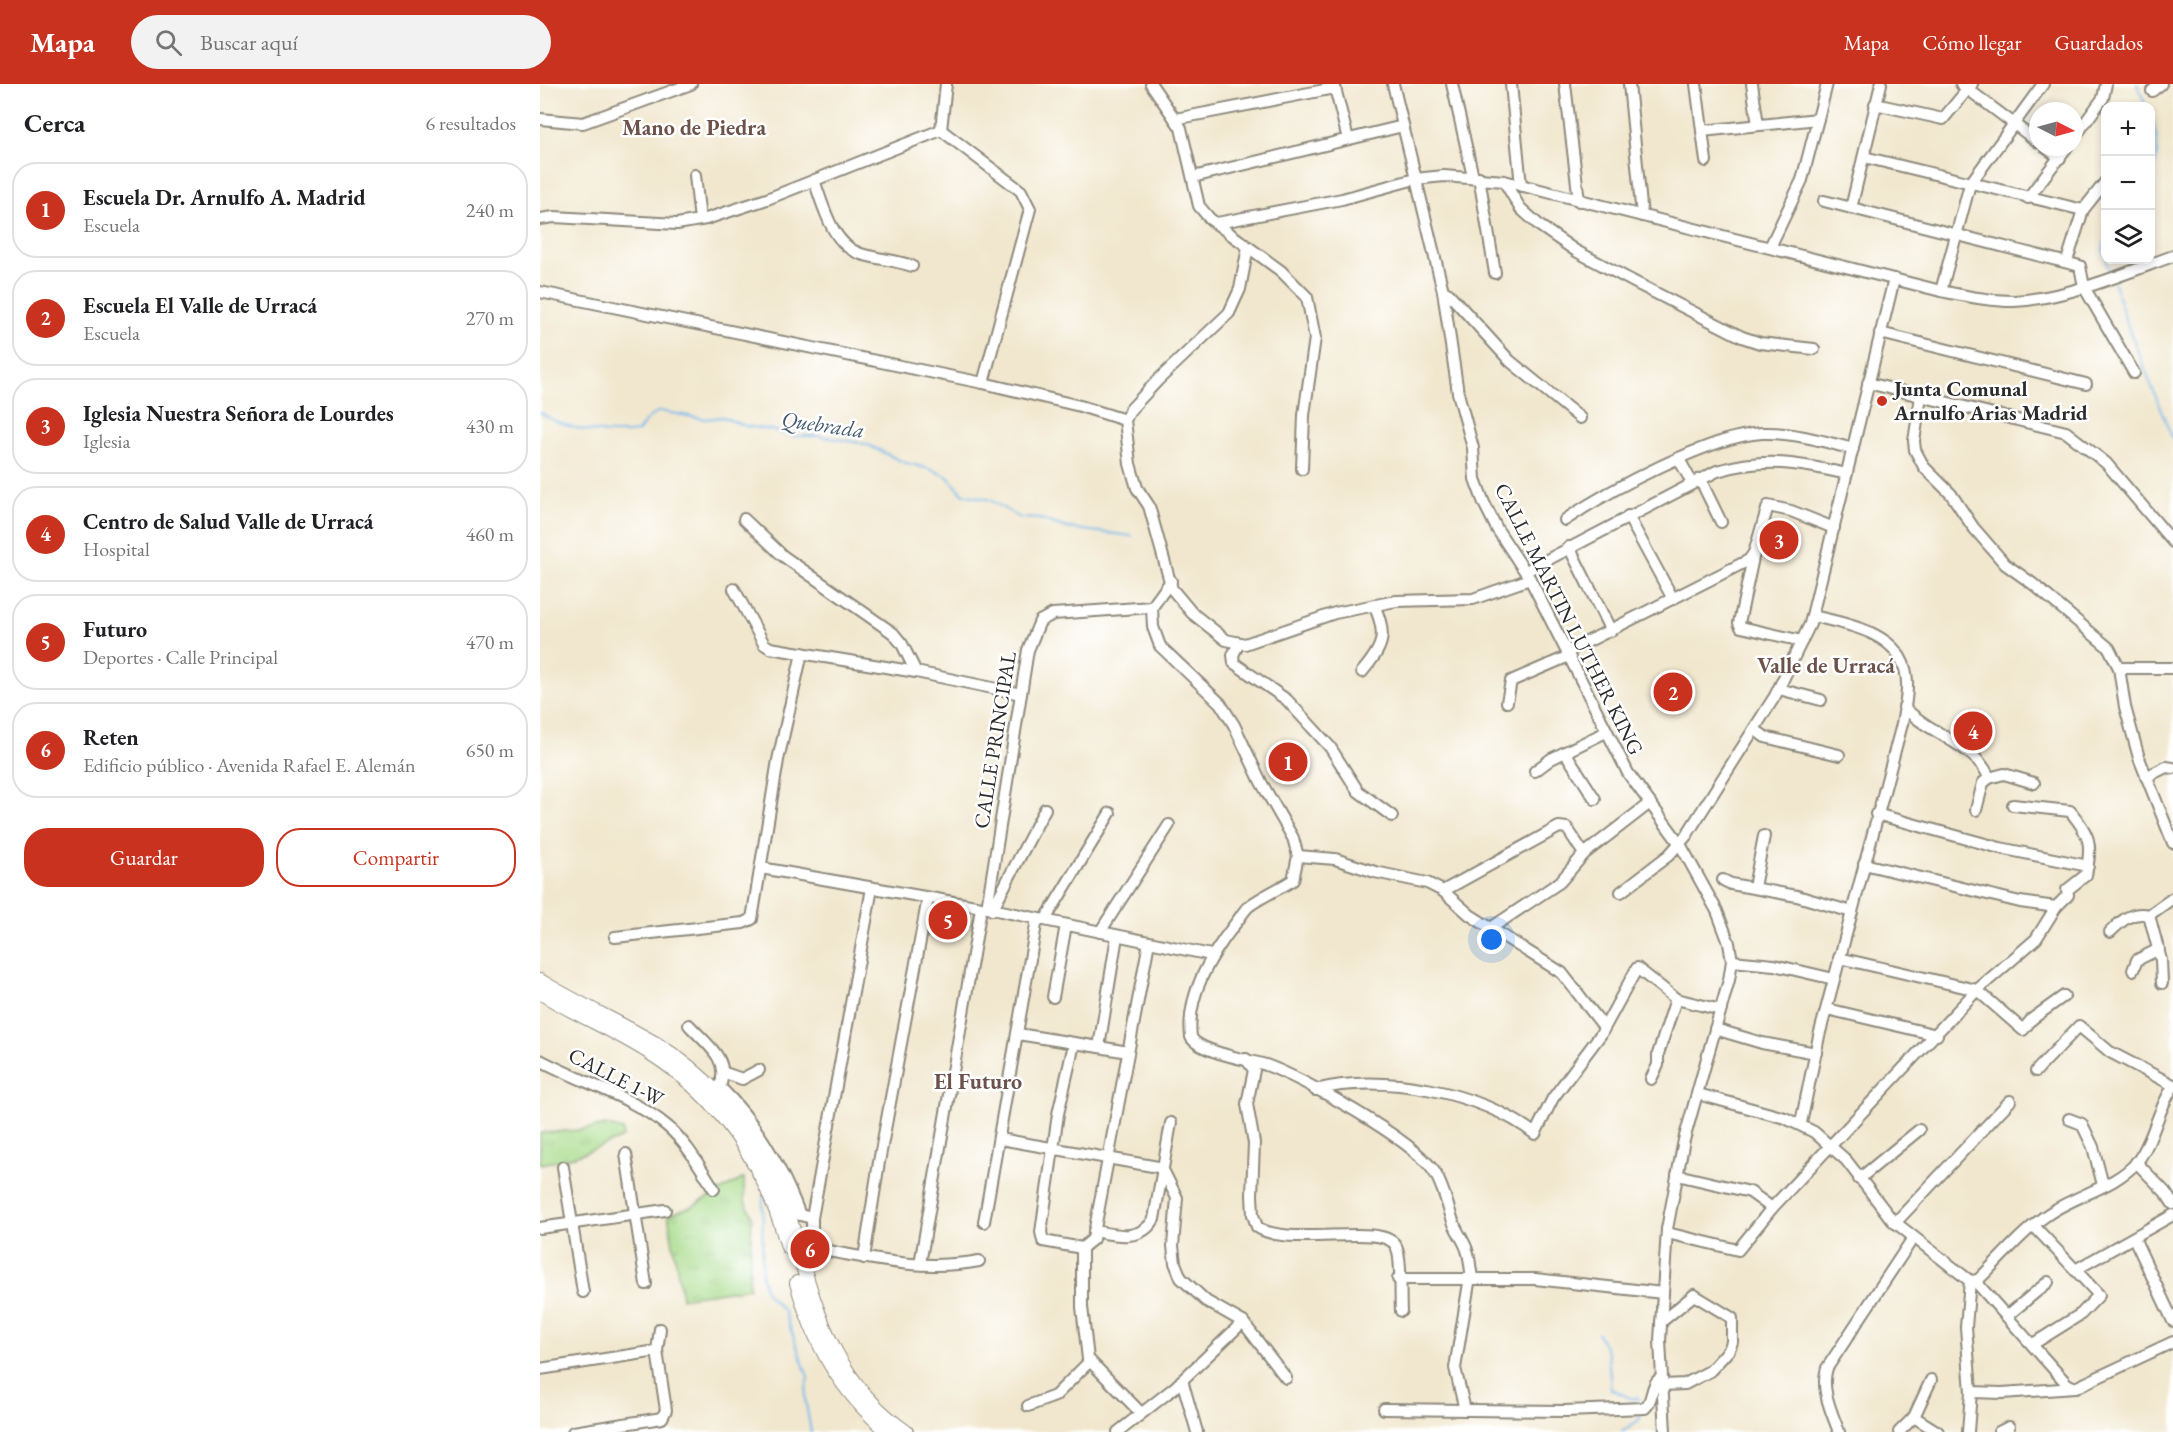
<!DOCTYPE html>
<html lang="es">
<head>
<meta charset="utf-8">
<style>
	body { margin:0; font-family:"EB Garamond",serif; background:#f2f2f2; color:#202124 }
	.controls { position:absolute; right:18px; top:18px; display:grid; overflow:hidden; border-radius:12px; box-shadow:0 3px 9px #0003 }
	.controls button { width:54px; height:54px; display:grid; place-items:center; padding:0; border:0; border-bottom:2px solid #e0e0e0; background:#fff; color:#202124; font:30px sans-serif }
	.compass { position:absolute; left:1489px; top:18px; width:54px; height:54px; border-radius:50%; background:#fff; box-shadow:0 3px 9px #0003; rotate:96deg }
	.you { position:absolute; left:952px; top:856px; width:21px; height:21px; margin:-15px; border:4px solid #fff; border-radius:50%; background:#1a73e8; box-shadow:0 0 0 9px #1a73e833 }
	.badge { display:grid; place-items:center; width:39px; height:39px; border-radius:50%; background:#c8321e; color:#fff; font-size:20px; font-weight:700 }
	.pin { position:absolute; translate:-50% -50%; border:3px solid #fff; box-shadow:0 2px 6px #0006 }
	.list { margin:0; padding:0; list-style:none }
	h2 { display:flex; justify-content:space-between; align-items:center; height:78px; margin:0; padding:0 24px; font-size:26px }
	h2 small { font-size:20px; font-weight:400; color:#757577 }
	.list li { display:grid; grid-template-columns:39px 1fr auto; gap:18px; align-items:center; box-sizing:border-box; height:96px; margin:0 12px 12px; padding:0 12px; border:2px solid #e0e0e0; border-radius:24px }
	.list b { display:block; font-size:22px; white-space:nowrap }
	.list p { margin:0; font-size:20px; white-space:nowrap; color:#757577 }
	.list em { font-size:20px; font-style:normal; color:#757577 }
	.actions { display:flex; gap:12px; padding:18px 24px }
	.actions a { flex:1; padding:14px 0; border:2px solid #c8321e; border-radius:24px; text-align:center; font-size:21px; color:#c8321e }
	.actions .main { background:#c8321e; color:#fff }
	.icon { flex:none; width:33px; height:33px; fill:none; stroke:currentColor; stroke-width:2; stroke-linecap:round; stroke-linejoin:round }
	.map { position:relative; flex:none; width:1633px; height:1348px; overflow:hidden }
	header { display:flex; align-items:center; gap:36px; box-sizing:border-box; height:84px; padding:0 30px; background:#c8321e; color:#fff }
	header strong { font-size:28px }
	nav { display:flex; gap:33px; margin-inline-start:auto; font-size:21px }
	.search { width:420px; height:54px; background:#f2f2f2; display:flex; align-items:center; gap:15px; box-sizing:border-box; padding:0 21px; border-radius:33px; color:#757577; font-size:22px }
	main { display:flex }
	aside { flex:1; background:#fff }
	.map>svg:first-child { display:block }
	.grass { fill:url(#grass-tufts); stroke:#6a835b; stroke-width:1.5 }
	.pitch { fill:#a8db8b; stroke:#6a835b; stroke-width:1.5 }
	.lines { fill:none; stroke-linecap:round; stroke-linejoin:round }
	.stream { stroke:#74b7e9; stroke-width:2 }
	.minor-casing { stroke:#8e897c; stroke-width:14 }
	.major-casing { stroke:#8e897c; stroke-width:16 }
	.minor { stroke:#fff; stroke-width:10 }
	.major { stroke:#fff; stroke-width:14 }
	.poi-dot { fill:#c8321e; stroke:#fff; stroke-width:2 }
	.labels { text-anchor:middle; stroke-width:5; stroke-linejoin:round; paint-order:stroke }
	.poi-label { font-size:21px; font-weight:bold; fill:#2b2b2b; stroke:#fff; text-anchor:start }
	.street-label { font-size:21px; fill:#2b2b2b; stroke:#fff }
	.neighbourhood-label { font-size:22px; font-weight:bold; fill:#6b524b; stroke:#fff }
	.water-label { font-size:22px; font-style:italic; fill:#455c6e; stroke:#fff }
</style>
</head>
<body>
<header>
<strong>Mapa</strong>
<div class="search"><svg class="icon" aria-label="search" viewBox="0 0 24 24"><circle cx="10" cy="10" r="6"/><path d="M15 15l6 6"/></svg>Buscar aquí</div>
<nav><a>Mapa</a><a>Cómo llegar</a><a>Guardados</a></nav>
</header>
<main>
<aside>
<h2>Cerca<small>6 resultados</small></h2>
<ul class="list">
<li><span class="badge">1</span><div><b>Escuela Dr. Arnulfo A. Madrid</b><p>Escuela</p></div><em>240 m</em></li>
<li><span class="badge">2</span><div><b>Escuela El Valle de Urracá</b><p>Escuela</p></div><em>270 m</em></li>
<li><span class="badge">3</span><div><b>Iglesia Nuestra Señora de Lourdes</b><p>Iglesia</p></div><em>430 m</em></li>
<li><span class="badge">4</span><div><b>Centro de Salud Valle de Urracá</b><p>Hospital</p></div><em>460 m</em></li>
<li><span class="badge">5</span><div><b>Futuro</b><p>Deportes · Calle Principal</p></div><em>470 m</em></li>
<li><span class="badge">6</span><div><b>Reten</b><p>Edificio público · Avenida Rafael E. Alemán</p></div><em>650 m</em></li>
</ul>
<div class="actions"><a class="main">Guardar</a><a>Compartir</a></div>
</aside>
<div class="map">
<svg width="1633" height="1348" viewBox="0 0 1633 1348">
	<defs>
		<pattern id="grass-tufts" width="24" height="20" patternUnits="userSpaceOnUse" patternTransform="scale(1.5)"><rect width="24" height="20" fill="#a8db8b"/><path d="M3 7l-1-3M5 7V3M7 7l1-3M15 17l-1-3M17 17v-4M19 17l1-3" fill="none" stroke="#91bc78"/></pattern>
	</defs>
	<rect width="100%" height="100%" fill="#fff"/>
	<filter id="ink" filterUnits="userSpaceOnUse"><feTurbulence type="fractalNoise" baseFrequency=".0167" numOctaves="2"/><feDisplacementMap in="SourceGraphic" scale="12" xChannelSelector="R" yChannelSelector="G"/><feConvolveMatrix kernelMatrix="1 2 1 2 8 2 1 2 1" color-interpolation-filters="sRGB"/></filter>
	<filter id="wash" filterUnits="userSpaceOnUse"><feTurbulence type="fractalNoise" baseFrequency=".008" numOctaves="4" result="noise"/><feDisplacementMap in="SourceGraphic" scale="24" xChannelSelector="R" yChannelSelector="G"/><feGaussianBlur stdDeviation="1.35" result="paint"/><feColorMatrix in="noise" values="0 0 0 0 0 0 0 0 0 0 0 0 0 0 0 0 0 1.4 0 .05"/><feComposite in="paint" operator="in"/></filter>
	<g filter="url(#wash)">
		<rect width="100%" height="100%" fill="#f1e7ce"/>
		<g class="grass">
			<polygon points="65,1041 83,1046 83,1054 27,1075 0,1080 0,1049 40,1046"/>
			<polygon points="204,1094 205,1117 212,1131 209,1204 142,1214 128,1131 153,1122"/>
		</g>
		<polygon class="pitch" points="398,824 423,829 418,847 394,843"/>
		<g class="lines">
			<g class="stream">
				<polyline points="1597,0 1606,22"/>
				<path d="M1610,32C1618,50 1621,75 1610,92"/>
				<polyline points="1566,154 1563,165 1566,173"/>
				<polyline points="1566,176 1571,190"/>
				<polyline points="1574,199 1585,235 1633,356"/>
				<path d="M0,328C24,346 69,352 98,348L107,335L119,327L166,335L183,333L205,342L232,346L252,352H279L326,360L363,378L393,386L408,393L423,410L450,416L480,434L500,435L527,444L592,452"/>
				<polyline points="223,1112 222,1195 227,1210 244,1227 268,1293 265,1314 271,1348"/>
				<polyline points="1058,1249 1068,1270 1071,1305 1092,1315 1098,1313 1099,1321"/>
				<polyline points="1082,1348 1100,1335 1099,1327"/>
			</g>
		</g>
	</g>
	<g filter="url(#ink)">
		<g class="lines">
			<defs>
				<g id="minor">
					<polyline points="611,0 641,44 659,122 670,135 741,187 767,213 775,254 764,331 762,385"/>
					<polyline points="794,0 808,55"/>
					<polyline points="853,0 903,207 918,309 933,364 935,395 944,419 957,445 990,495 1088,689 1140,760 1177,827 1189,859 1192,877 1189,896 1144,1056 1127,1145 1120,1257 1125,1348"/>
					<polyline points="912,0 933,93"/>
					<polyline points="971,0 981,102"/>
					<polyline points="1025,0 1039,117"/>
					<polyline points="1089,0 1102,132"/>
					<polyline points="1156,0 1166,77"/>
					<polyline points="1212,0 1218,41"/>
					<polyline points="1421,0 1498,58"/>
					<polyline points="1612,7 1621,0"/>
					<polyline points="1335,20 1403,35 1432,0"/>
					<polyline points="0,35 43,39 151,0"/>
					<polyline points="635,35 795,4"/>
					<polyline points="401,46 481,107 490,125 443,299"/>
					<polyline points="401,46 406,0"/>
					<polyline points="1162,47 1278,35"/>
					<polyline points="1534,54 1563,14 1566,0"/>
					<polyline points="1505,63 1520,74"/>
					<polyline points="1324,73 1543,126"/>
					<polyline points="155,91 160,136"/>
					<polyline points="653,93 863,42"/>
					<polyline points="939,93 955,189"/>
					<path d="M274,96C283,121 292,161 321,170C337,175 355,176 372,182"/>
					<polyline points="964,97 980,124 1000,142 1036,167 1096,199 1202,253 1220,259 1274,265"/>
					<polyline points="1488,114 1527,63"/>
					<polyline points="1284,117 1540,182 1544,203 1594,289"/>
					<polyline points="1311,124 1341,0"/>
					<polyline points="0,135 14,133 137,140 166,135 227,115 401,46"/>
					<path d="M677,139L802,115L875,95L904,92L964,97L1401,207C1426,212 1449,217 1474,217C1528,214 1583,190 1633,172"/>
					<polyline points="708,163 700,205 689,229 618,296 591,325 585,336 590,380 597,404 609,422 632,505 652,529 686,556 705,560 795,529 856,517 933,515 990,495"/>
					<polyline points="1230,163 1262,96 1287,0"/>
					<polyline points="1527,177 1543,126 1566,97"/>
					<polyline points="903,207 909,210 970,277 1040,334"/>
					<polyline points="1401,207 1430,100 1503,0"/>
					<polyline points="0,208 443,299 540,322 585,336"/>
					<polyline points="1340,249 1546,300"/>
					<polyline points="1328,299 1526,348 1566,379 1633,458"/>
					<polyline points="1381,312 1374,357 1375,366 1384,383 1411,410 1433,443 1465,480 1493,500 1569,564 1579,584 1585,623 1599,674 1633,759"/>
					<polyline points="1139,375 1152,399"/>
					<polyline points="1160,395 1181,438"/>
					<polyline points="1088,432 1133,515"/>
					<polyline points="204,435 243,472 353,549 362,560 376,588"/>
					<path d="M1025,436C1069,406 1170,352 1222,349C1253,348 1283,357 1313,365"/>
					<polyline points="1029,463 1071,547"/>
					<path d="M986,487L1177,387C1225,373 1259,379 1307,390"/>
					<path d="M631,497L612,523L613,543L620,562L680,619L694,641L721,698L753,754L758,772L753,796C739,805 723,812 709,822C704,826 700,834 695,840C671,871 646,911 651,953C658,968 709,976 726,981C763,994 871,1055 893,1086C903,1100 907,1121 913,1137C916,1147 924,1156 927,1166C930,1174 930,1184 932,1193"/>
					<polyline points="194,505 224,560 230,564 376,588 481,610"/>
					<polyline points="1262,557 1201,543 1199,539 1214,469 1228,422 1251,427 1294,444"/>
					<polyline points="699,559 693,571 694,579 747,616 790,663 818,707 852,732"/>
					<polyline points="1027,568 1209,476 1214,469"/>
					<polyline points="1579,584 1633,584"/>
					<path d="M822,588C843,563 848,552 834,521"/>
					<polyline points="1239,605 1281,616"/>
					<polyline points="967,618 971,597 1029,572"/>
					<path d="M1364,623C1386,648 1439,663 1449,694L1443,699L1436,726"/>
					<polyline points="1214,645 1225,653 1299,671"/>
					<polyline points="1025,668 1055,715"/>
					<polyline points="995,687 1011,675 1066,648"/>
					<polyline points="1606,693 1626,683 1633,684"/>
					<polyline points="1449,694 1464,690 1494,699"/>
					<polyline points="1336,730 1460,764 1548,782"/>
					<polyline points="758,772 795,775 835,788 887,799 903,807 930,831 1022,889 1064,943"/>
					<polyline points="1324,780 1480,818 1516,823"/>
					<polyline points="221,784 447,824 671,871"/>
					<polyline points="1183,796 1191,800 1257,812 1312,828"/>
					<polyline points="1214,803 1224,752"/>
					<path d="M332,804L272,1134V1161L283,1166C337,1176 385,1187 439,1177"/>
					<polyline points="903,807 1019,743 1027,744 1044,770"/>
					<polyline points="1081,808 1129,771 1146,752 1235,612 1270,540 1354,195"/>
					<polyline points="447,824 488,566 500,537 513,530 612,523"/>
					<polyline points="452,826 505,725"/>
					<polyline points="505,836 570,729"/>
					<polyline points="951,844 1020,798 1044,770 1110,719"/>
					<polyline points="560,848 629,741"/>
					<path d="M1570,848C1582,836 1592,827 1609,831"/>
					<polyline points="577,852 559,963 588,968"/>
					<polyline points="75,853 203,839 212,835 238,676 262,569"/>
					<polyline points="1299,874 1437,906 1483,946 1492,935 1524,912"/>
					<polyline points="1192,877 1234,881 1294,895"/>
					<polyline points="1593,886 1597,876 1619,865"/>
					<polyline points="1622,899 1621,876 1609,831 1633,814"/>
					<polyline points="513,913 526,841"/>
					<polyline points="1287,925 1397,951"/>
					<path d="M149,941C167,961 190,974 180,1003L176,1005"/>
					<polyline points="1175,945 1222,959 1276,969"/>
					<polyline points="478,950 559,963"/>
					<polyline points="534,960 518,1030 501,1148 503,1157 542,1164 553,1155 609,858"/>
					<path d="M706,975L714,986L707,1020L714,1059L712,1111L713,1131L717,1143C749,1165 843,1137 856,1162C862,1173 860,1212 861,1227"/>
					<path d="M0,976C41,998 91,1012 127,1042C147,1059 160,1083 174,1105"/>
					<polyline points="1496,987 1539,942 1570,968 1633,1001"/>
					<polyline points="185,989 202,995 219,986"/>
					<polyline points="1111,995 1118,981 1118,970 1136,915"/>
					<path d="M180,1003C217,1039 242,1084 260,1131L272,1134"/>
					<path d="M775,1006C840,988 942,1008 995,1050L1013,1014L1061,950L1097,884L1136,915L1181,926"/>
					<path d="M1158,1010L1245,1034L1274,1048L1306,1076L1352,1136L1430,1197L1438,1196C1462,1173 1485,1144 1513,1127C1540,1110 1576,1102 1597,1078C1614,1056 1617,1026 1633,1003"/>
					<polyline points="1529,1035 1542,1040 1553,1063 1563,1101"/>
					<path d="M1261,1039L1279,952L1362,640C1364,628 1367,615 1367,603C1369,550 1313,542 1273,532"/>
					<polyline points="460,1055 618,1083 623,1086 637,1114 633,1162 635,1179 641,1194 666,1217 703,1238 746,1294"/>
					<polyline points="86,1070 106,1200"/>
					<polyline points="1596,1078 1625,1108 1633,1120"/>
					<polyline points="23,1083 43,1208"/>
					<polyline points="1137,1091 1210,1108 1232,1124"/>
					<polyline points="1319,1095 1379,1046"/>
					<polyline points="444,1138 497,835"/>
					<polyline points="1355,1139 1470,1017"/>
					<polyline points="0,1144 125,1126"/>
					<path d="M554,1147C576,1151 601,1158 614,1135L631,1039"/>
					<path d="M1127,1149L1198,1166L1232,1124L1437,906L1496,855L1516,823L1528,811L1527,806L1546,791C1552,760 1551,752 1530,727L1473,721"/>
					<polyline points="1594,1154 1633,1237"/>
					<polyline points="542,1164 542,1223 548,1275 601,1329"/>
					<polyline points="324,1174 339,1078 388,814"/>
					<polyline points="380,1180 441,824"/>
					<polyline points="1535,1186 1633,1131"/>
					<polyline points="858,1195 995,1195 1123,1209"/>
					<polyline points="1435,1197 1527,1300 1535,1304"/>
					<polyline points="1467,1232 1508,1198"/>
					<polyline points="1121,1238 1154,1211 1192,1234 1192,1258 1189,1266 1170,1287 1145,1300 1123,1301"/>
					<polyline points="1493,1260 1541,1230 1559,1211 1494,1142"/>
					<polyline points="0,1285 117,1267"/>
					<polyline points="642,1296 657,1348"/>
					<polyline points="1431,1308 1462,1309 1535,1304 1633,1258"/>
					<polyline points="488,1322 515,1312 550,1277"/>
					<path d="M844,1325L1025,1327L1105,1324C1114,1316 1110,1300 1121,1294"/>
					<polyline points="925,1326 915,1284 930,1193"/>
					<polyline points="1374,1333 1398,1348"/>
					<polyline points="33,1348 122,1334 126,1326 117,1267 120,1245"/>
					<polyline points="578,1348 634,1304 703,1238"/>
					<path d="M1299,1348C1292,1329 1280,1305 1287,1284L1373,1154"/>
					<polyline points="1359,1348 1374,1333 1391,1296"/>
					<polyline points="1428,1348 1431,1308 1426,1243 1430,1197"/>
					<polyline points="1459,1348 1469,1343"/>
				</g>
				<g id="major">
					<path d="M0,897C38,920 78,938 116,960C161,987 203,1032 228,1078C242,1105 250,1135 258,1164C278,1237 300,1303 366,1348"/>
					<path d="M0,908C36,931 76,946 112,970C182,1015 226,1083 248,1163"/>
					<path d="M257,1199C275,1261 299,1306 349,1348"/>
				</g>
			</defs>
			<use href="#minor" class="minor-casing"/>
			<use href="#major" class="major-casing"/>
			<use href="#minor" class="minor"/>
			<use href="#major" class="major"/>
		</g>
	</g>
	<circle class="poi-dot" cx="1342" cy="317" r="6"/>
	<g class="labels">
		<g class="poi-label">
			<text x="1354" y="312">Junta Comunal<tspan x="1354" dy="24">Arnulfo Arias Madrid</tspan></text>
		</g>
		<g class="street-label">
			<text transform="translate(1029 535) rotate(63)" y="7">CALLE MARTIN LUTHER KING</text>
			<text transform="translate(455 656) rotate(-81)" y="7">CALLE PRINCIPAL</text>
			<text transform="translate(76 993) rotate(27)" y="7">CALLE 1-W</text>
		</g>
		<g class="neighbourhood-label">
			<text x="154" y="51">Mano de Piedra</text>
			<text x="1286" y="589">Valle de Urracá</text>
			<text x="438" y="1005">El Futuro</text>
		</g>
		<g class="water-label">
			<text transform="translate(283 340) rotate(8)" y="8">Quebrada</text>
		</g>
	</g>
</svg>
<div class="controls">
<button>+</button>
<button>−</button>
<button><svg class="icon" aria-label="layers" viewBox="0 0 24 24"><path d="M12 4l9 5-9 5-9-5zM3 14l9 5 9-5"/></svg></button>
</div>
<svg class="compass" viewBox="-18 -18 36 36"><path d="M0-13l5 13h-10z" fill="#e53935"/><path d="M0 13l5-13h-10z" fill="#757577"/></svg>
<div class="you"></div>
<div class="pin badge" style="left:748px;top:678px">1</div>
<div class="pin badge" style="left:1133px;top:608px">2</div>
<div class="pin badge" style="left:1239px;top:456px">3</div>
<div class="pin badge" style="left:1433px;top:647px">4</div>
<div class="pin badge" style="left:408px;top:836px">5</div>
<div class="pin badge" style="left:270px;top:1165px">6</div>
</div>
</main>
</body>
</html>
